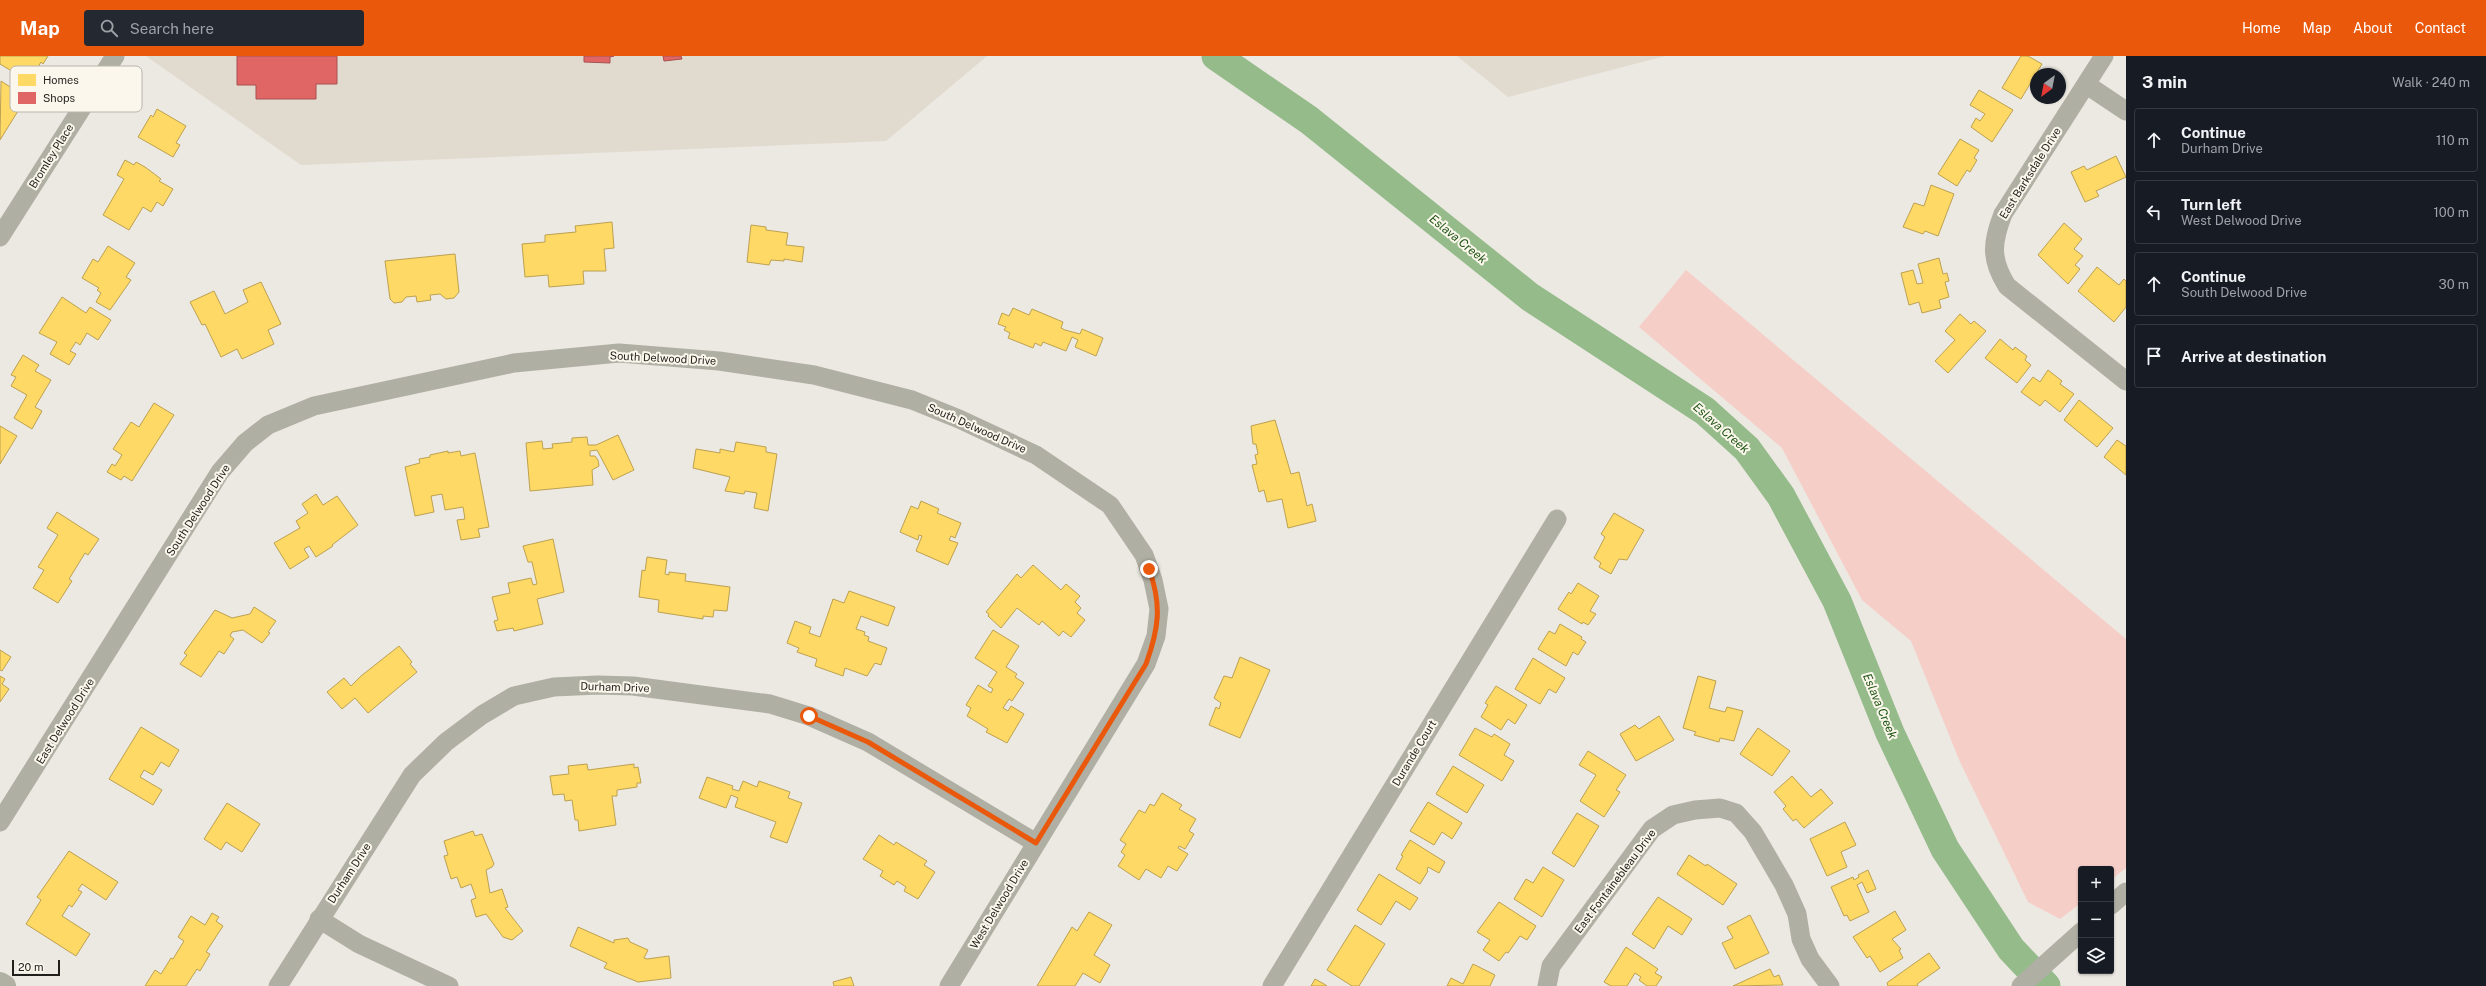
<!DOCTYPE html>
<html lang="en">
<head>
<meta charset="utf-8">
<style>
	body { margin:0; font-family:"Public Sans",sans-serif; background:#242831; color:#f1f3f6 }
	.controls { position:absolute; right:12px; bottom:12px; display:grid; overflow:hidden; border-radius:4px; box-shadow:0 1px 3px #0004 }
	.controls button { width:36px; height:36px; display:grid; place-items:center; padding:0; border:0; border-bottom:1px solid #363941; background:#171b24; color:#f1f3f6; font:20px sans-serif }
	.compass { position:absolute; left:2030px; top:12px; width:36px; height:36px; border-radius:50%; background:#171b24; box-shadow:0 1px 3px #0004; rotate:212deg }
	.scale { position:absolute; left:12px; bottom:10px; width:48px; box-sizing:border-box; padding-left:4px; border:2px solid #211f1b; border-top:0; font-size:11px; line-height:14px; white-space:nowrap; color:#211f1b; -webkit-text-stroke:3px #fcf7ec; paint-order:stroke }
	.stop { position:absolute; width:12px; height:12px; margin:-9px; border:3px solid #ea580c; border-radius:50%; background:#fff }
	.stop.end { background:#ea580c; border-color:#fff; box-shadow:0 1px 4px #0008 }
	.list { margin:0; padding:0; list-style:none }
	h2 { display:flex; justify-content:space-between; align-items:center; height:52px; margin:0; padding:0 16px; font-size:17px }
	h2 small { font-size:13px; font-weight:400; color:#9ea1a6 }
	.list li { display:grid; grid-template-columns:26px 1fr auto; gap:12px; align-items:center; box-sizing:border-box; height:64px; margin:0 8px 8px; padding:0 8px; border:1px solid #363941; border-radius:4px }
	.list b { display:block; font-size:15px; white-space:nowrap }
	.list p { margin:0; font-size:13px; white-space:nowrap; color:#9ea1a6 }
	.list em { font-size:13px; font-style:normal; color:#9ea1a6 }
	.icon { flex:none; width:22px; height:22px; fill:none; stroke:currentColor; stroke-width:2; stroke-linecap:round; stroke-linejoin:round }
	.map { position:relative; flex:none; width:2126px; height:930px; overflow:hidden }
	header { display:flex; align-items:center; gap:24px; box-sizing:border-box; height:56px; padding:0 20px; background:#ea580c; color:#fff }
	header strong { font-size:19px }
	nav { display:flex; gap:22px; margin-inline-start:auto; font-size:14px }
	.search { width:280px; height:36px; background:#242831; display:flex; align-items:center; gap:10px; box-sizing:border-box; padding:0 14px; border-radius:4px; color:#9ea1a6; font-size:15px }
	main { display:flex }
	aside { flex:1; background:#171b24 }
	.map>svg:first-child { display:block }
	.built { fill:#e1dacf }
	.green { fill:#f6cec8 }
	.homes { fill:#ffd966; stroke:#bca150 }
	.shops { fill:#e06666; stroke:#a75150 }
	.lines { fill:none; stroke-linecap:round; stroke-linejoin:round }
	.river { stroke:#95bb8b; stroke-width:29 }
	.minor { stroke:#afafa4; stroke-width:19 }
	.major { stroke:#b0b1a3; stroke-width:22 }
	.route { stroke:#ea580c; stroke-width:5 }
	.labels { text-anchor:middle; stroke-width:4; stroke-linejoin:round; paint-order:stroke }
	.street-label { font-size:11px; fill:#211f1b; stroke:#fcf7ec }
	.water-label { font-size:12px; font-style:italic; fill:#1e5514; stroke:#fcf7ec }
	.key { fill:#fcf7ec; stroke:#bab6ad; stroke-width:1 }
	.key-label { font-size:11px; fill:#211f1b }
</style>
</head>
<body>
<header>
<strong>Map</strong>
<div class="search"><svg class="icon" aria-label="search" viewBox="0 0 24 24"><circle cx="10" cy="10" r="6"/><path d="M15 15l6 6"/></svg>Search here</div>
<nav><a>Home</a><a>Map</a><a>About</a><a>Contact</a></nav>
</header>
<main>
<div class="map">
<svg width="2126" height="930" viewBox="0 0 2126 930">
	<rect width="100%" height="100%" fill="#ece8e2"/>
	<g class="built">
		<polygon points="146,0 987,0 886,85 301,109"/>
		<polygon points="1457,0 1665,0 1508,41"/>
	</g>
	<polygon class="green" points="1686,214 2126,583 2126,812 2111,824 2111,813 2081,813 2081,847 2060,863 2028,846 1960,706 1911,585 1862,544 1782,392 1639,271"/>
	<g class="homes">
		<polygon points="0,0 48,0 43,8 41,6 31,23 22,18 20,20 0,8"/>
		<polygon points="2021,0 2028,0 2042,8 2021,43 2002,32"/>
		<polygon points="1,25 24,40 16,51 12,50 18,55 0,84"/>
		<polygon points="1979,34 2013,54 1992,86 1971,71 1976,62 1980,65 1985,58 1970,49"/>
		<polygon points="157,53 186,70 176,87 180,89 173,101 138,81 151,59 153,61"/>
		<polygon points="1960,83 1979,94 1974,102 1977,104 1970,116 1967,114 1957,130 1938,118"/>
		<polygon points="2116,100 2126,121 2096,135 2099,140 2085,146 2071,116 2084,110 2087,114"/>
		<polygon points="125,104 134,109 136,106 145,111 161,123 159,125 173,133 163,150 157,146 151,156 143,151 129,174 103,159 124,123 117,119"/>
		<polygon points="1931,129 1954,138 1938,180 1925,175 1923,178 1903,171 1914,147 1924,150"/>
		<polygon points="612,166 614,192 604,193 606,215 583,215 584,228 549,231 548,219 525,221 522,188 545,186 545,179 576,176 575,170"/>
		<polygon points="2064,167 2082,183 2074,193 2083,200 2075,209 2080,213 2068,228 2038,199"/>
		<polygon points="751,169 766,171 766,174 788,177 786,189 804,191 802,206 784,203 784,205 771,204 769,209 747,206"/>
		<polygon points="108,190 135,207 126,221 131,224 110,254 96,246 101,237 97,234 99,232 82,222 93,203 98,206"/>
		<polygon points="455,198 459,236 454,242 446,243 440,238 430,239 431,244 417,246 416,240 406,241 402,246 394,247 390,243 385,205"/>
		<polygon points="1939,202 1943,218 1947,217 1949,225 1945,226 1949,241 1939,244 1941,252 1922,257 1919,246 1909,249 1901,217 1913,214 1917,228 1923,227 1918,208"/>
		<polygon points="2097,211 2119,229 2124,223 2126,225 2126,251 2114,266 2078,235"/>
		<polygon points="261,226 281,268 268,274 274,288 242,303 237,293 221,301 205,268 202,269 190,246 214,235 225,258 248,246 243,234"/>
		<polygon points="62,241 86,257 90,251 111,264 98,284 87,277 80,289 76,286 70,295 76,298 69,309 50,298 57,286 39,277"/>
		<polygon points="1013,252 1029,259 1032,253 1063,266 1061,272 1065,274 1080,278 1082,273 1103,282 1096,300 1075,291 1078,284 1072,281 1066,295 1043,286 1041,290 1035,287 1033,292 1008,282 1010,277 1004,274 1006,271 998,268 1002,257 1009,260"/>
		<polygon points="1960,258 1971,268 1974,265 1986,275 1948,317 1935,305 1955,284 1945,275"/>
		<polygon points="2000,283 2013,294 2015,291 2027,300 2025,304 2031,309 2017,327 1985,302"/>
		<polygon points="23,299 39,309 35,315 51,324 35,351 42,355 32,373 14,362 27,339 11,330 16,321 11,319"/>
		<polygon points="2048,314 2062,325 2060,328 2074,338 2060,356 2045,344 2040,350 2021,336 2033,321 2040,326"/>
		<polygon points="2079,344 2113,372 2097,391 2064,364"/>
		<polygon points="154,347 174,359 132,425 124,420 121,424 107,416 112,408 115,410 122,399 113,393 131,366 139,371"/>
		<polygon points="1275,364 1291,418 1299,416 1307,450 1312,448 1316,465 1288,472 1282,443 1267,446 1264,434 1259,436 1252,409 1257,408 1255,399 1258,398 1256,388 1253,388 1251,370"/>
		<polygon points="0,370 17,380 0,408"/>
		<polygon points="618,379 634,414 613,424 597,394 590,395 590,400 595,400 598,404 599,410 592,414 593,429 530,435 526,387 542,385 543,393 553,392 552,388 572,386 572,382 587,381 588,389 596,389"/>
		<polygon points="2117,384 2126,390 2126,419 2104,401"/>
		<polygon points="736,386 766,391 766,396 777,398 768,455 754,452 757,437 745,435 744,438 725,435 730,421 693,412 696,393 720,397 720,393 734,396"/>
		<polygon points="448,395 448,397 460,395 461,400 475,397 489,471 478,473 480,481 461,484 457,464 465,463 463,451 445,454 442,438 431,440 434,456 415,460 405,411 420,407 419,403 430,401 430,399"/>
		<polygon points="316,438 323,449 337,440 358,469 332,489 333,490 316,501 309,490 304,493 309,501 290,513 274,487 300,472 296,465 308,457 302,448"/>
		<polygon points="921,445 939,453 937,457 961,467 955,482 951,480 949,484 958,487 948,509 916,495 922,480 919,479 918,484 900,476 911,450 918,453"/>
		<polygon points="57,456 99,483 88,499 85,497 69,523 72,525 58,547 33,532 44,514 38,511 58,479 47,472"/>
		<polygon points="1614,457 1644,474 1627,504 1619,503 1611,518 1599,511 1601,507 1594,502 1605,481 1601,478"/>
		<polygon points="553,483 564,536 537,543 543,568 514,575 513,572 497,575 494,565 498,564 492,541 510,537 508,527 531,522 533,529 537,528 532,506 528,506 523,490"/>
		<polygon points="647,501 667,504 665,518 669,519 669,516 686,518 685,525 730,531 727,555 714,554 713,561 703,560 703,563 658,556 659,544 639,541 642,514 645,515"/>
		<polygon points="1033,509 1061,534 1066,528 1080,540 1075,546 1081,552 1077,557 1085,564 1071,581 1063,575 1059,580 1042,565 1039,569 1017,552 1001,572 988,560 989,558 986,556 1017,518 1021,522"/>
		<polygon points="1578,527 1599,540 1590,555 1596,558 1588,569 1583,566 1582,568 1558,553 1569,536 1571,538"/>
		<polygon points="849,535 895,551 888,570 861,560 856,573 865,576 864,579 869,581 868,585 887,592 881,609 875,607 867,620 845,612 843,620 815,610 817,603 797,596 799,592 787,587 795,565 811,571 809,577 820,581 833,543 844,547"/>
		<polygon points="254,551 276,565 268,576 270,577 262,587 243,574 232,576 230,580 234,583 224,598 219,595 201,621 180,608 187,599 184,597 215,554 232,562 250,558"/>
		<polygon points="1560,568 1582,581 1581,583 1586,586 1578,599 1573,596 1566,610 1538,593 1549,575 1555,578"/>
		<polygon points="993,574 1019,590 1006,611 1017,618 1015,621 1024,627 1012,645 1009,643 1003,652 1008,655 1011,650 1024,658 1007,687 986,676 988,673 967,660 971,652 966,649 978,629 991,637 993,633 988,630 997,616 975,602"/>
		<polygon points="399,590 412,606 410,608 417,616 368,657 355,642 342,653 327,636 344,622 351,630 361,620"/>
		<polygon points="0,594 11,601 2,615 0,614"/>
		<polygon points="1240,601 1270,614 1240,682 1209,669 1216,651 1219,653 1221,647 1214,642 1224,620 1232,622"/>
		<polygon points="1533,602 1565,622 1556,637 1549,633 1540,648 1515,633"/>
		<polygon points="0,620 5,623 2,628 9,633 0,646"/>
		<polygon points="1698,620 1716,625 1709,652 1725,656 1727,651 1743,655 1734,685 1720,682 1719,686 1694,679 1696,676 1683,672"/>
		<polygon points="1496,630 1527,649 1515,668 1508,663 1501,674 1481,661 1488,649 1485,647"/>
		<polygon points="1659,660 1674,684 1636,705 1620,678 1635,669 1639,673"/>
		<polygon points="141,671 179,694 169,711 161,706 153,719 144,714 140,721 162,734 153,749 109,723"/>
		<polygon points="1475,672 1492,681 1494,678 1510,688 1504,699 1514,705 1502,725 1459,699"/>
		<polygon points="1758,672 1790,695 1772,720 1740,698"/>
		<polygon points="1588,695 1626,719 1616,734 1620,736 1604,761 1580,745 1596,719 1579,709"/>
		<polygon points="587,708 588,714 634,708 634,712 638,711 641,727 637,727 637,731 617,734 617,740 612,740 616,769 579,775 578,764 575,764 572,744 565,745 564,738 553,739 550,720 569,718 568,710"/>
		<polygon points="1453,710 1484,729 1467,757 1436,738"/>
		<polygon points="1792,720 1811,741 1821,733 1833,747 1804,772 1796,763 1793,765 1783,753 1786,750 1774,736"/>
		<polygon points="707,721 733,730 732,733 739,735 743,725 757,731 759,725 790,736 788,742 802,747 787,787 770,781 776,766 735,751 738,742 731,739 726,752 699,742"/>
		<polygon points="1162,737 1182,749 1179,753 1196,763 1189,775 1194,778 1185,793 1179,790 1178,792 1188,798 1177,815 1168,810 1161,822 1146,813 1139,824 1118,810 1125,799 1121,796 1126,788 1120,784 1139,754 1145,757 1150,748 1154,750"/>
		<polygon points="1428,746 1462,767 1452,783 1442,776 1434,789 1410,775"/>
		<polygon points="227,747 260,768 242,796 226,786 221,794 204,783"/>
		<polygon points="1577,757 1599,770 1574,811 1552,797"/>
		<polygon points="1845,766 1856,789 1841,796 1847,811 1827,820 1810,783"/>
		<polygon points="473,775 475,780 482,778 494,808 492,811 486,814 490,837 502,833 508,851 505,852 523,875 512,884 503,881 486,858 476,861 471,844 476,842 471,828 461,832 457,821 451,823 444,800 448,799 444,785"/>
		<polygon points="879,779 894,789 896,786 927,805 924,809 935,816 918,843 904,835 906,831 897,825 894,829 880,820 883,815 863,803"/>
		<polygon points="1410,784 1445,806 1439,817 1428,811 1427,814 1428,815 1420,828 1396,813 1403,800 1401,799"/>
		<polygon points="69,795 118,826 106,844 82,828 78,834 82,836 72,851 69,849 62,860 90,878 76,900 26,868 41,844 37,841"/>
		<polygon points="1689,799 1706,810 1707,808 1737,828 1723,849 1677,818"/>
		<polygon points="1543,811 1564,824 1542,861 1514,843 1526,823 1533,827"/>
		<polygon points="1868,814 1876,833 1867,837 1862,826 1857,829 1869,856 1850,865 1847,859 1844,860 1831,831 1853,821 1854,824 1859,821 1858,819"/>
		<polygon points="1379,818 1418,842 1410,854 1396,845 1381,869 1357,854"/>
		<polygon points="1658,841 1692,863 1682,879 1668,870 1654,893 1632,878"/>
		<polygon points="1499,846 1536,870 1527,884 1520,880 1508,897 1506,896 1499,905 1483,894 1490,884 1477,876"/>
		<polygon points="1895,855 1906,874 1892,883 1901,893 1899,894 1903,902 1880,916 1870,900 1867,902 1853,881"/>
		<polygon points="1089,856 1112,869 1094,899 1110,909 1100,927 1083,917 1075,930 1037,930 1072,871 1077,875"/>
		<polygon points="212,857 219,861 216,865 223,870 206,896 210,898 200,915 197,913 186,930 145,930 155,914 161,918 171,902 173,903 184,885 178,881 191,860 205,869"/>
		<polygon points="1750,859 1769,897 1735,913 1722,887 1733,882 1727,871"/>
		<polygon points="1355,869 1385,888 1359,930 1352,930 1327,914"/>
		<polygon points="578,871 614,887 614,884 628,882 630,886 648,894 644,902 647,903 669,900 671,922 638,926 604,912 607,907 570,890"/>
		<polygon points="1626,891 1658,913 1655,917 1662,921 1656,930 1647,930 1639,924 1641,921 1635,917 1627,930 1611,930 1604,926"/>
		<polygon points="1929,897 1940,912 1917,928 1918,930 1888,930 1887,927 1888,926"/>
		<polygon points="1473,908 1495,919 1490,930 1447,930 1451,922 1463,928"/>
		<polygon points="1770,913 1774,921 1779,919 1783,929 1733,930"/>
		<polygon points="851,921 854,930 834,930 833,926"/>
		<polygon points="1315,923 1324,928 1327,930 1311,930"/>
	</g>
	<g class="shops">
		<polygon points="237,0 337,0 337,28 316,28 316,43 256,43 256,29 237,29"/>
		<polygon points="584,0 614,0 610,1 610,7 584,6"/>
		<polygon points="663,0 681,0 682,3 664,5"/>
	</g>
	<g class="lines">
		<polyline class="river" points="1216,0 1309,64 1530,241 1705,355 1747,393 1781,440 1837,545 1890,677 1945,793 2011,893 2046,930"/>
		<g class="minor">
			<path d="M2104,0L2003,158C1992,186 1990,203 2007,230L2126,325"/>
			<polyline points="2087,29 2126,55"/>
			<polyline points="0,181 115,0"/>
			<polyline points="0,766 220,416 245,387 268,369 314,350 514,307 619,297 719,305 814,319 912,344 959,363 1036,399 1110,449 1144,499 1153,524 1159,553 1156,580 1146,608 949,930"/>
			<polyline points="2111,849 2126,836"/>
			<polyline points="319,863 359,888 449,930"/>
			<polyline points="278,930 412,719 446,686 482,659 514,640 554,631 598,629 633,630 770,648 809,660 868,686 1036,787"/>
			<polyline points="1272,930 1557,463"/>
			<polyline points="1547,930 1551,910 1652,773 1673,759 1695,754 1720,752 1736,757 1753,776 1784,829 1797,858 1801,883 1810,903 1830,930"/>
			<polyline points="2021,930 2081,876"/>
		</g>
		<polyline class="major" points="0,927 5,930"/>
	</g>
	<g class="lines">
		<path class="route" d="M809,660L868,686L1036,787L1146,608C1159,572 1162,549 1149,513"/>
	</g>
	<g class="labels">
		<g class="street-label">
			<text transform="translate(51 100) rotate(-58)" y="4">Bromley Place</text>
			<text transform="translate(2030 117) rotate(-58)" y="4">East Barksdale Drive</text>
			<text transform="translate(663 302) rotate(3)" y="4">South Delwood Drive</text>
			<text transform="translate(977 372) rotate(24)" y="4">South Delwood Drive</text>
			<text transform="translate(198 454) rotate(-57)" y="4">South Delwood Drive</text>
			<text transform="translate(615 631) rotate(2)" y="4">Durham Drive</text>
			<text transform="translate(65 665) rotate(-58)" y="4">East Delwood Drive</text>
			<text transform="translate(1414 697) rotate(-59)" y="4">Durande Court</text>
			<text transform="translate(349 817) rotate(-57)" y="4">Durham Drive</text>
			<text transform="translate(1615 825) rotate(-53)" y="4">East Fontainebleau Drive</text>
			<text transform="translate(999 848) rotate(-59)" y="4">West Delwood Drive</text>
		</g>
		<g class="water-label">
			<text transform="translate(1458 183) rotate(39)" y="4">Eslava Creek</text>
			<text transform="translate(1721 372) rotate(41)" y="4">Eslava Creek</text>
			<text transform="translate(1880 650) rotate(67)" y="4">Eslava Creek</text>
		</g>
	</g>
	<rect x="10" y="10" width="132" height="46" rx="6" class="key"/>
	<rect x="18" y="18" width="18" height="12" fill="#ffd966"/>
	<rect x="18" y="36" width="18" height="12" fill="#e06666"/>
	<g class="key-label">
		<text x="43" y="28">Homes</text>
		<text x="43" y="46">Shops</text>
	</g>
</svg>
<div class="controls">
<button>+</button>
<button>−</button>
<button><svg class="icon" aria-label="layers" viewBox="0 0 24 24"><path d="M12 4l9 5-9 5-9-5zM3 14l9 5 9-5"/></svg></button>
</div>
<svg class="compass" viewBox="-18 -18 36 36"><path d="M0-13l5 13h-10z" fill="#e53935"/><path d="M0 13l5-13h-10z" fill="#9ea1a6"/></svg>
<div class="scale">20 m</div>
<div class="stop" style="left:809px;top:660px"></div>
<div class="stop end" style="left:1149px;top:513px"></div>
</div>
<aside>
<h2>3 min<small>Walk · 240 m</small></h2>
<ul class="list">
<li><svg class="icon" aria-label="ahead" viewBox="0 0 24 24"><path d="M12 20V5M6 11l6-6 6 6"/></svg><div><b>Continue</b><p>Durham Drive</p></div><em>110 m</em></li>
<li><svg class="icon" aria-label="left" viewBox="0 0 24 24"><path d="M17 20v-9H6M10 6l-5 5 5 5"/></svg><div><b>Turn left</b><p>West Delwood Drive</p></div><em>100 m</em></li>
<li><svg class="icon" aria-label="ahead" viewBox="0 0 24 24"><path d="M12 20V5M6 11l6-6 6 6"/></svg><div><b>Continue</b><p>South Delwood Drive</p></div><em>30 m</em></li>
<li><svg class="icon" aria-label="arrive" viewBox="0 0 24 24"><path d="M6 21V4h12l-3 4 3 4H6"/></svg><div><b>Arrive at destination</b></div></li>
</ul>
</aside>
</main>
</body>
</html>
